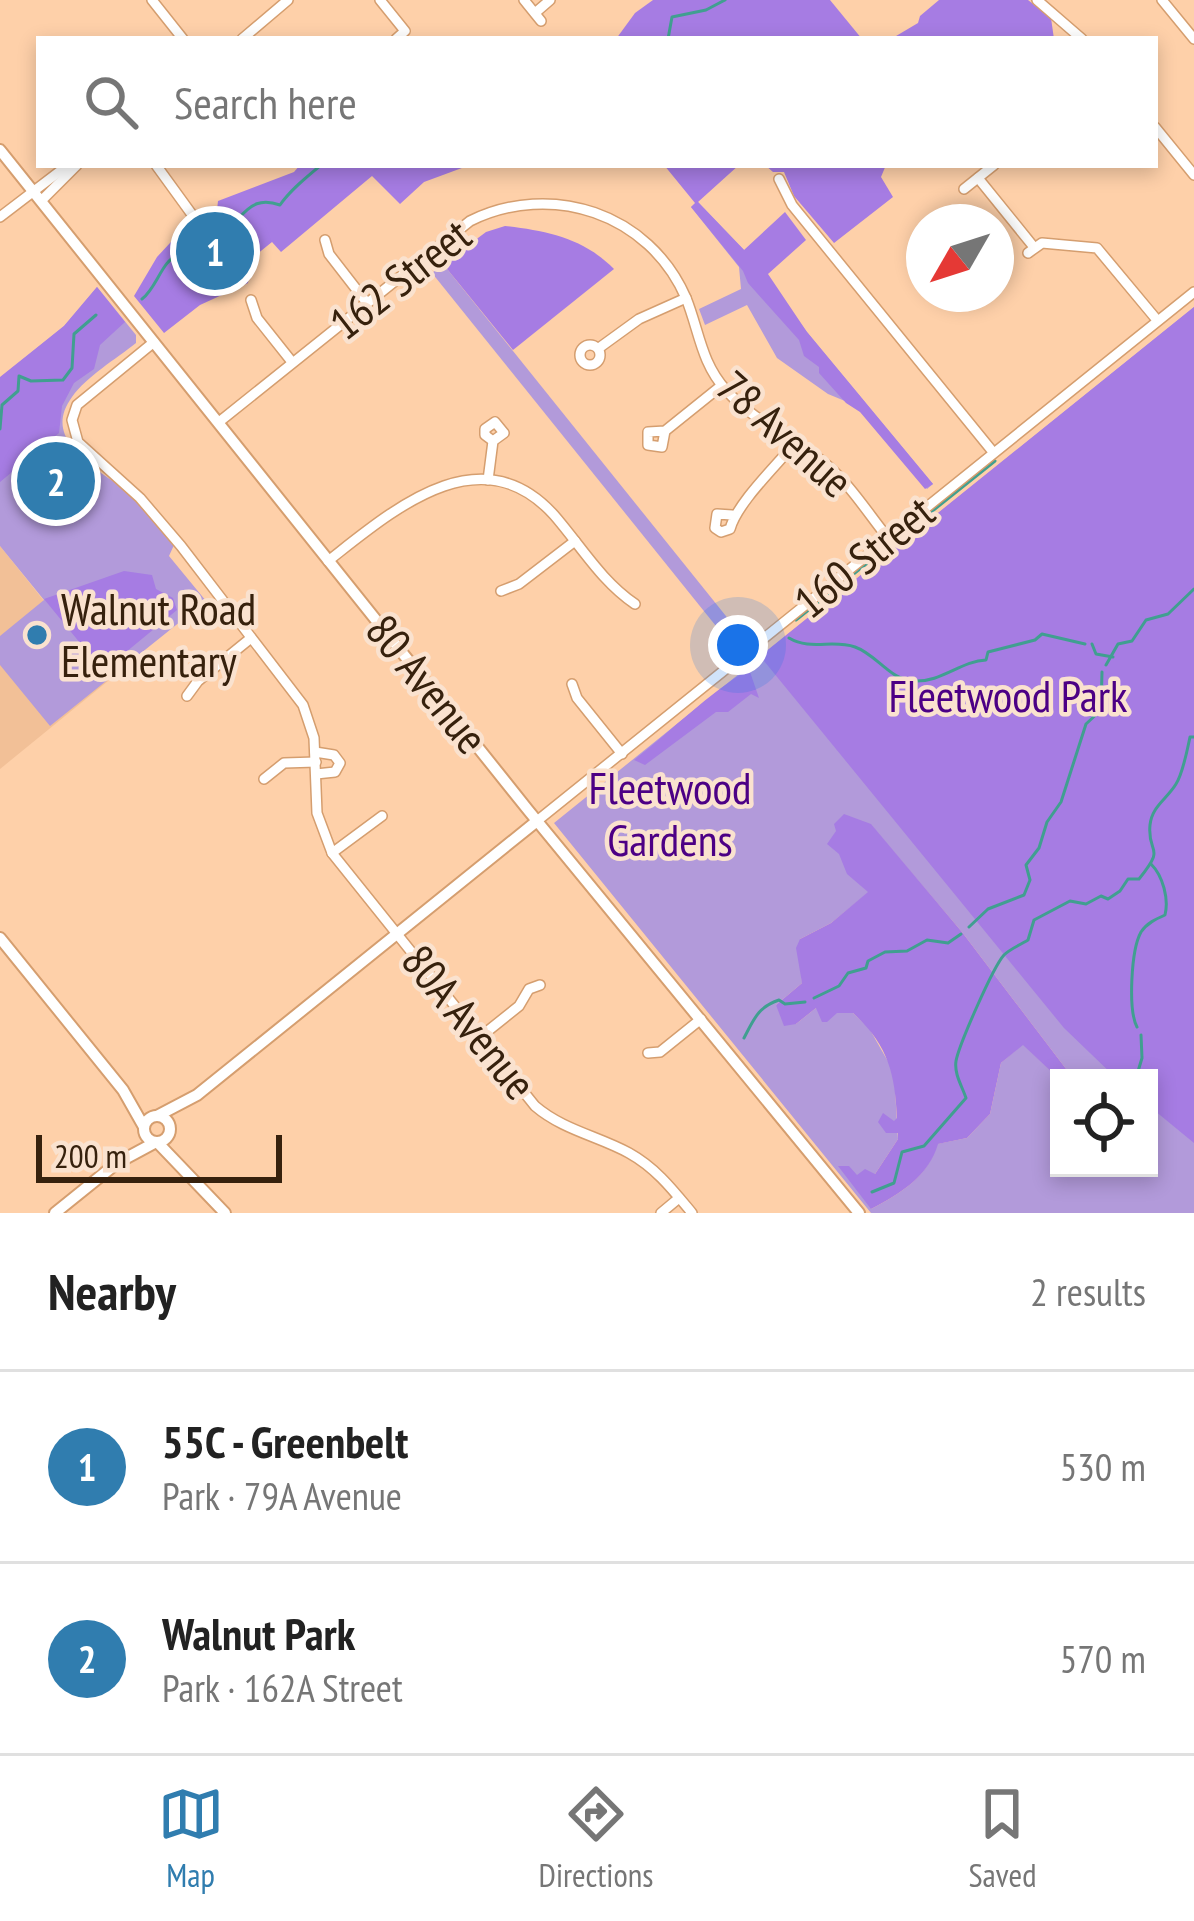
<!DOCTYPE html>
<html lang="en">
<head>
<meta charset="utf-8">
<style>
	body { margin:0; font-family:"PT Sans Narrow",sans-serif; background:#f2f2f2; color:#222 }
	.controls { position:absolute; right:36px; bottom:36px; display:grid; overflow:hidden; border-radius:0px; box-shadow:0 6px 18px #0003 }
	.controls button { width:108px; height:108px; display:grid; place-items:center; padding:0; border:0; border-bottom:3px solid #e0e0e0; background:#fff; color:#222; font:60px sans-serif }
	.compass { position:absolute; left:906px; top:204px; width:108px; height:108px; border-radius:50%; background:#fff; box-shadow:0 6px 18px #0003; rotate:231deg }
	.scale { position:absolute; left:36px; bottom:30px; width:246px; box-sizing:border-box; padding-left:12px; border:6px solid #36210d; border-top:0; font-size:33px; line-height:42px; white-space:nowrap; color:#36210d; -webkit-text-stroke:9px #fae2cf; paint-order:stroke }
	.you { position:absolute; left:738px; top:645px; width:42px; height:42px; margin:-30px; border:9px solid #fff; border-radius:50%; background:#1a73e8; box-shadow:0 0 0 18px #1a73e833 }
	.badge { display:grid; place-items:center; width:78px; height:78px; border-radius:50%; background:#307daf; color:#fff; font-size:39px; font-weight:700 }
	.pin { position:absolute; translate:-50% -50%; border:6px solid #fff; box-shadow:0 3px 12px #0006 }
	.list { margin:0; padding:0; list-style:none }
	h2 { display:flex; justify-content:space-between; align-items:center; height:156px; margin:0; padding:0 48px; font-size:51px }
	h2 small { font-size:39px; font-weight:400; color:#767676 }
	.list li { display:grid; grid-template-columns:78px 1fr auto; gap:36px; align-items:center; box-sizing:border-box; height:192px; padding:0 48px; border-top:3px solid #e0e0e0 }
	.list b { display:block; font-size:45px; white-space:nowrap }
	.list p { margin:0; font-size:39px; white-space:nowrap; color:#767676 }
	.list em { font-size:39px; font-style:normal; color:#767676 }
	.icon { flex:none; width:66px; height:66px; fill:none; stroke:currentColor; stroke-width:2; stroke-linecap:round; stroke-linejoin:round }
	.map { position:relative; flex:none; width:1194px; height:1213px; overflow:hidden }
	.search { position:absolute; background:#fff; box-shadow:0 6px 18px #0003; left:36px; right:36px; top:36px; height:132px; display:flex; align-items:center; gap:30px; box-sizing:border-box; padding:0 42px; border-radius:0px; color:#767676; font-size:45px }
	.sheet { height:540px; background:#fff }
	nav { display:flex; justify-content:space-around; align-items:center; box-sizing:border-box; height:168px; border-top:3px solid #e0e0e0; background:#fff; font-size:33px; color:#767676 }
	nav a { display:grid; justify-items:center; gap:6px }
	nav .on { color:#307daf }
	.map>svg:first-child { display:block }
	.built { fill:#f2c097 }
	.green { fill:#b29ada; fill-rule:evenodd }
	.forest { fill:#a67ce3 }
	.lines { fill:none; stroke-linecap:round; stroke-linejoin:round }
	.stream { stroke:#409f90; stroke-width:3 }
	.minor-casing { stroke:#d59e6f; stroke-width:12 }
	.tertiary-casing { stroke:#d59e6f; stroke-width:14 }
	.minor { stroke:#fff; stroke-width:9 }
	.tertiary { stroke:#fff; stroke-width:10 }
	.poi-dot { fill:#307daf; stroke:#fae2cf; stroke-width:4.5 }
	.labels { text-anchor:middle; stroke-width:9; stroke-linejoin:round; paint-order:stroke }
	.street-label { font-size:45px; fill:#36210d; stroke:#fae2cf }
	.poi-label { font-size:45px; fill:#36210d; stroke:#fae2cf; text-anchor:start }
	.park-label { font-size:45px; fill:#4c0085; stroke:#fae2cf }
</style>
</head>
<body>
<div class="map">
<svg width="1194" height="1213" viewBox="0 0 1194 1213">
	<rect width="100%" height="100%" fill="#fed0a9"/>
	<polygon class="built" points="0,546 108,681 0,769"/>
	<g class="green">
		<polygon points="698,202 748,254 807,332 933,484 927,489 857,406 828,394 777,358 747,305 705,325 699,309 741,289 739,267 691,207"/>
		<polygon points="443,264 746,641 739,647 732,646 432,273"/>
		<path d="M97,287L136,335V343C116,359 87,376 72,397C36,446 112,474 138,501C151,515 162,531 174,545L169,556L206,601L50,726L0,665V636L44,600L0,546V378L64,326Z"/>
		<path d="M1194,307V1213H871L554,823ZM871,825L962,932L1073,1078H1149V1168H1059V1079L1023,1044L1001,1063L990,1114L967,1138L937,1144C929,1176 900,1194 871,1209L875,1174L898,1139L894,1072L869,1028L853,1013L816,1008L796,1024L776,1005L802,983L800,939L831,923L869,892C846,873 839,860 836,830Z"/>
	</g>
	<g class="forest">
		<polygon points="653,0 830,0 862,39 616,39 635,13"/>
		<polygon points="939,0 1028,0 1051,18 1054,39 891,39 918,23 920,16"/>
		<polygon points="300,165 470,165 424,182 400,204 372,176 281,252 272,242 251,259 248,283 200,305 164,333 134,296 157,257 183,229 199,230 216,219 218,201 294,172"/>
		<polygon points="664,165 739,165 698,202 744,250 785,212 806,240 768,274 807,332 933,484 925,489 860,412 846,403 819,373 819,367 804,356 799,340 748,283 743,271 691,207 695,203"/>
		<polygon points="765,165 886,165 881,177 893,197 834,243 794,196 784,172 773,172"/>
		<path d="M505,226C547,231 583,238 614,269L513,350L443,264L486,232Z"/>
		<polygon points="97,287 125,322 100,345 94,369 74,383 62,406 59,433 0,482 0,377 64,326"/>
		<polygon points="1194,307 1194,1143 1149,1106 1149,1078 1116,1078 1064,1028 760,656"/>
		<polygon points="124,571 152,575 156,589 173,598 177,610 103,671 44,599"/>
		<path d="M749,669L759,698L751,694L728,712H716L645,765L634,760C672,730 708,694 749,669Z"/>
		<path d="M844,814L871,824L962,932L1073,1078L1059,1079L1023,1045L1001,1063L990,1114L967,1138L938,1144C929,1176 900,1194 871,1209L838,1166H849L857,1175L865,1169L875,1174L898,1139V1133H886L878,1122L883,1113L894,1121L897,1118C895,1073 888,1045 853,1013H837L827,1022H822L816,1008L796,1024L784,1026L776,1005L802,983L796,948L800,939L831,923L868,892L847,874L839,854L827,844L836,831L834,824Z"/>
	</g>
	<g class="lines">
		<g class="stream">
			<polyline points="668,39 672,17 706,10 725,0"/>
			<path d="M142,299C157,288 162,259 179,255C190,252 207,257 219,256C233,245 238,237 238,219C251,204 261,198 280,205C291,189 307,177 321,165"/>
			<polyline points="0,429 2,405 18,391 19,376 31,381 63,380 72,368 74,334 96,315"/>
			<polyline points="796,620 995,461"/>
			<path d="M789,638C811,651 832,639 855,647C876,654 890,680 913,681C941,683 961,661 986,660L988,652L1035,640L1042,634L1085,644"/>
			<polyline points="1092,644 1096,654 1113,657"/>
			<polyline points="1106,665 1118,644 1132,641 1146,620 1168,614 1194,589"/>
			<polyline points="969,927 988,909 1024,895 1030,880 1026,865 1039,848 1047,822 1061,802 1086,724 1101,710 1102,672"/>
			<polyline points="814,998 839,986 848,973 866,968 868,961 885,952 907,951 927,940 948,943 961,934"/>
			<path d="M1137,1027C1128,1010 1131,950 1141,932C1147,923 1156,919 1165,915C1169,899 1163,876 1151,864"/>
			<path d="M744,1038C754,1019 758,1007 779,1000L785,1004L805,1002"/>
			<polyline points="1136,1078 1142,1058 1141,1035"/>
			<path d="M872,1192L894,1183L902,1152L924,1146L966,1098C962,1086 954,1074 956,1061C959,1045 993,967 1004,955C1010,949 1020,945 1028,940L1034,920L1070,901L1086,904L1101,896L1108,899L1120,891L1128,879H1139C1167,844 1147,856 1150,825C1152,806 1167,799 1176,784C1183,773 1187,751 1190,737H1194"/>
		</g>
		<defs>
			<g id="minor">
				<polyline points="152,0 183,39"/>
				<polyline points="380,0 405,31 396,39"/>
				<polyline points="524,0 541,21"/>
				<polyline points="1037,0 1082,39"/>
				<polyline points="1162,0 1194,39"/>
				<polyline points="535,13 550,0"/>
				<polyline points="242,39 288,0"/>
				<polyline points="1155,127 1194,175"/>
				<polyline points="156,165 193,216"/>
				<polyline points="978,178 1033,246"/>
				<polyline points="779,179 792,205 993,452"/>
				<polyline points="964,189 994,165"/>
				<polyline points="41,201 77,165"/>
				<polyline points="0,217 68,165"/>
				<polyline points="325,240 329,254 367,303"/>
				<polyline points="1028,253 1042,243 1097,248 1157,320"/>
				<polyline points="251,300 257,318 292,362"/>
				<path d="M154,342L77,405L72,420L78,442L140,498L181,546L303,705L314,738L317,813L332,853L535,1106C563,1130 598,1136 629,1153C656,1168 673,1190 692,1213"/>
				<circle cx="590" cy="355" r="10"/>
				<polyline points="599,348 639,319 686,298"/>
				<path d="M219,422L470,221C551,181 649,213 686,298C699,330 701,363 726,390C753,421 791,436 822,461C848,481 867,512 888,538"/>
				<polyline points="665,431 662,447 648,445 648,432 665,431 721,386"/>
				<polyline points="488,480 493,441 504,433 495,422 485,429 485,435 493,441"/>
				<path d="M732,515L717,514L715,528L721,532L730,529C737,503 776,466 795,443"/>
				<path d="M328,561C392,511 480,433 554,515C581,546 601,581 635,604"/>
				<polyline points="501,591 519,584 575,541"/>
				<polyline points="572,684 577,698 622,754"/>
				<polyline points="187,696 198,681 251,638"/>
				<polyline points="315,752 334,755 340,763 335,772 316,774"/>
				<polyline points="264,779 284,763 316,762"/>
				<polyline points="537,821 1194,292"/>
				<polyline points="332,853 382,816"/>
				<polyline points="479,1038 519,1006 529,989 540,985"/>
				<polyline points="648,1053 660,1052 701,1019"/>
				<polyline points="661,1213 679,1198"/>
			</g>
			<g id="tertiary">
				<polyline points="0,150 528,810 859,1213"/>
				<polyline points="0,938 123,1090 144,1127"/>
				<circle cx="157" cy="1129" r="13"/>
				<polyline points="157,1116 197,1095 537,821"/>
				<polyline points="157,1142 225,1213"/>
				<polyline points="55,1213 117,1163 156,1142"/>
			</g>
		</defs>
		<use href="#minor" class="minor-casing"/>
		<use href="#tertiary" class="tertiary-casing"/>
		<use href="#minor" class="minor"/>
		<use href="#tertiary" class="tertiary"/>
	</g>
	<circle class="poi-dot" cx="37" cy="635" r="12"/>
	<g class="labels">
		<g class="street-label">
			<text transform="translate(400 279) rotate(-38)" y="16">162 Street</text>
			<text transform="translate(785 434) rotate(42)" y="16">78 Avenue</text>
			<text transform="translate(864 557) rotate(-39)" y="16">160 Street</text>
			<text transform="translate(427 684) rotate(51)" y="16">80 Avenue</text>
			<text transform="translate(469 1022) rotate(51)" y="16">80A Avenue</text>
		</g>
		<g class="poi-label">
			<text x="61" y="625">Walnut Road<tspan x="61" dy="52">Elementary</tspan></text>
		</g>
		<g class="park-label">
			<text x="1008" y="712">Fleetwood Park</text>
			<text x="670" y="804">Fleetwood<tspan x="670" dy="52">Gardens</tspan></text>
		</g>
	</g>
</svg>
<div class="controls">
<button><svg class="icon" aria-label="locate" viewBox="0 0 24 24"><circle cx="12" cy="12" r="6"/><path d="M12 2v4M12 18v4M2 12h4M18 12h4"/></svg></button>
</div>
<svg class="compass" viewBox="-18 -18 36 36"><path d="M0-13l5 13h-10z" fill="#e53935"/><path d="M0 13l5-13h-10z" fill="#767676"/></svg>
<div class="scale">200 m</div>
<div class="you"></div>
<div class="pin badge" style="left:215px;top:251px">1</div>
<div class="pin badge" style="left:56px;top:481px">2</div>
<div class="search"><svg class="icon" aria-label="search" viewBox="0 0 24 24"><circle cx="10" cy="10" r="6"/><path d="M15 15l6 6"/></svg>Search here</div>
</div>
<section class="sheet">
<h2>Nearby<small>2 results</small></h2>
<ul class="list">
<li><span class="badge">1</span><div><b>55C - Greenbelt</b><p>Park · 79A Avenue</p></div><em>530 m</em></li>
<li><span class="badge">2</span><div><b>Walnut Park</b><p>Park · 162A Street</p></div><em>570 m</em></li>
</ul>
</section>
<nav>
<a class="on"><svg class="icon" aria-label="map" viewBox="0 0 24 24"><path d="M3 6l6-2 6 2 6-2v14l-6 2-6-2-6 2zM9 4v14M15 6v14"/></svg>Map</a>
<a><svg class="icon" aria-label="directions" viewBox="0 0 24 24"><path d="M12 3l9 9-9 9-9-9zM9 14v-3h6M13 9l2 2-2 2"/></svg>Directions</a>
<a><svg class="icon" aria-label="saved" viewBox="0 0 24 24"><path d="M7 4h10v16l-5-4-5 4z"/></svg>Saved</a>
</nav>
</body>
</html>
